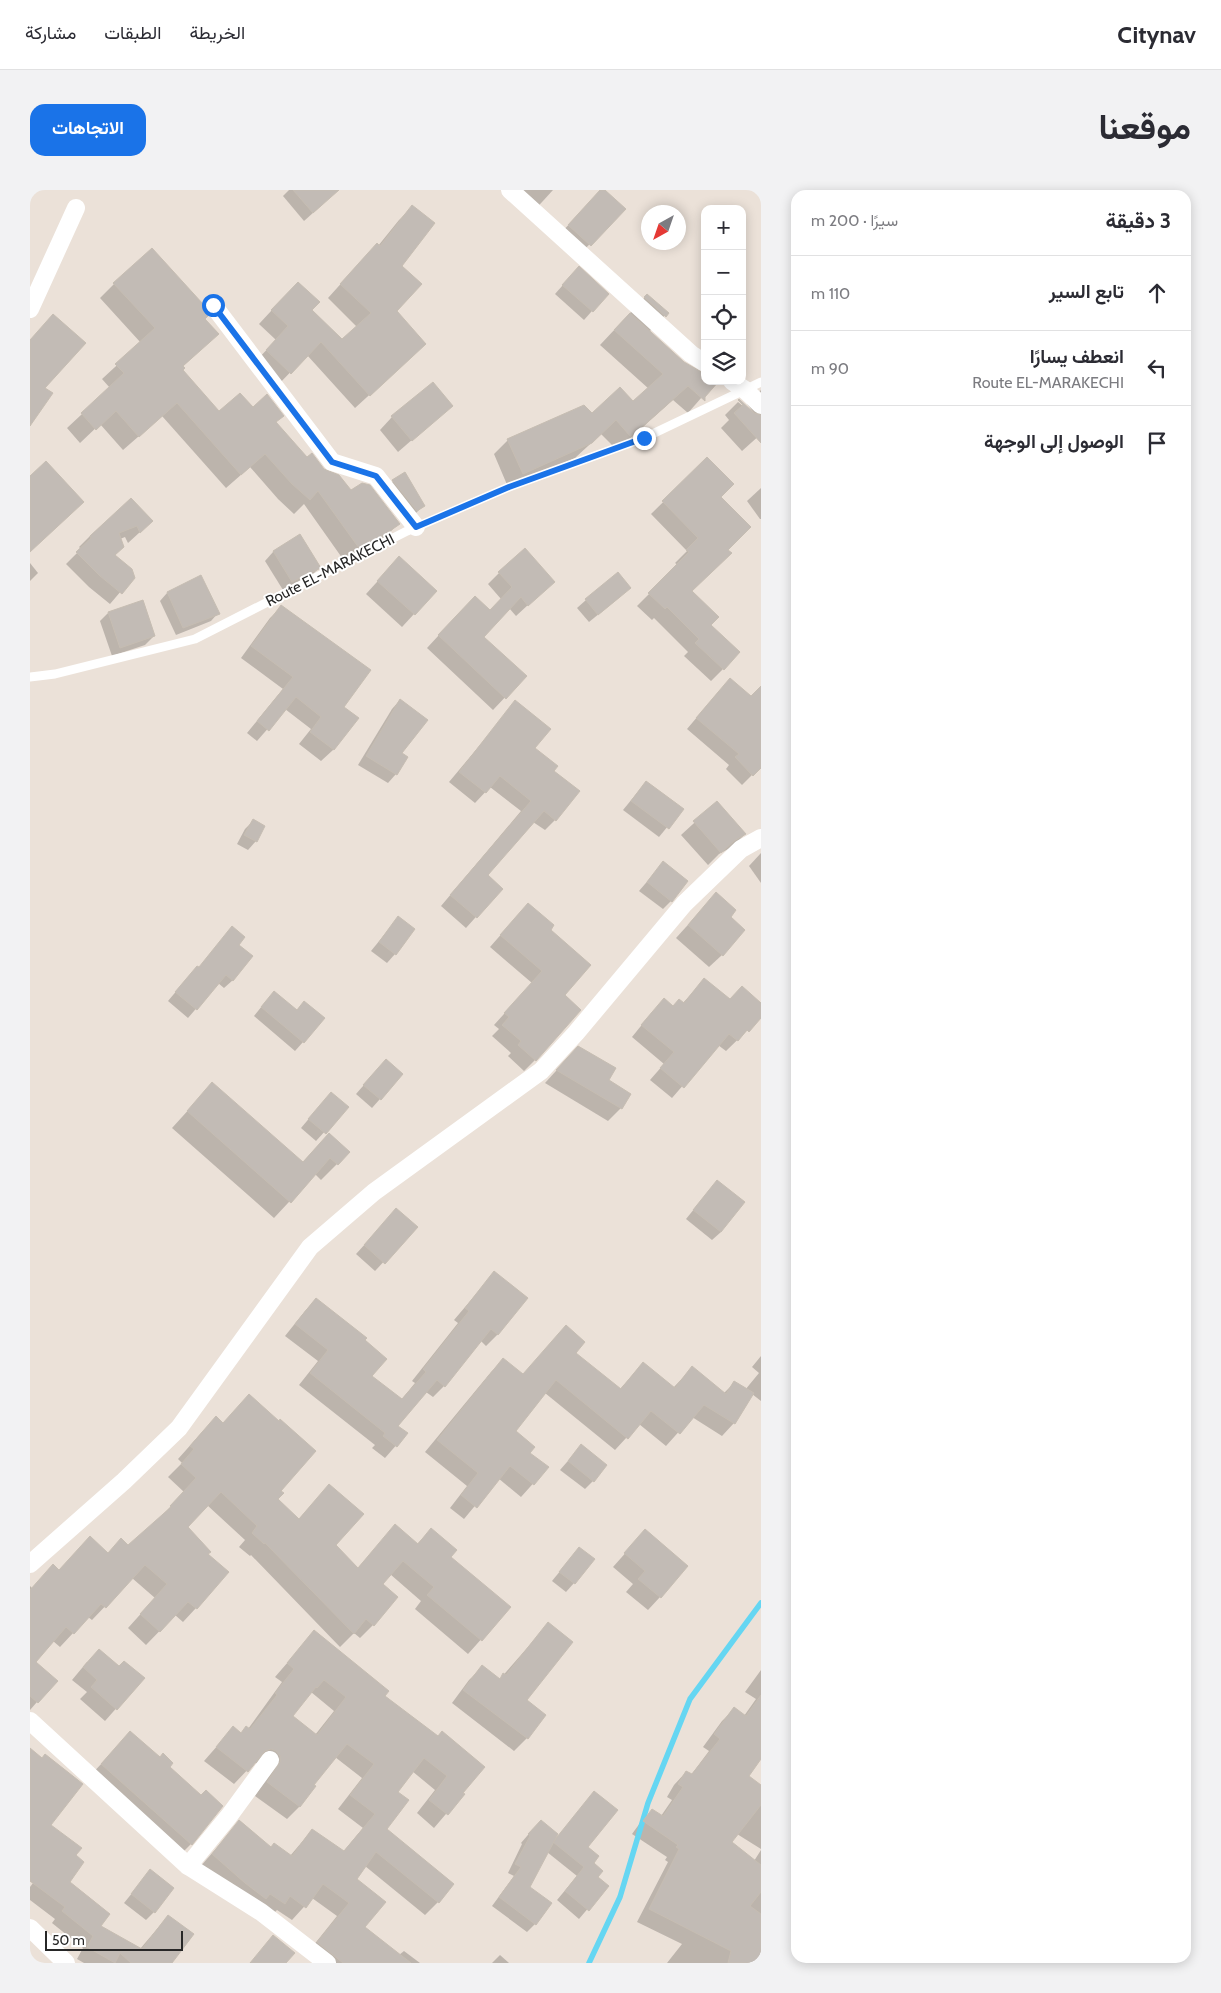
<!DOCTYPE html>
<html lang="ar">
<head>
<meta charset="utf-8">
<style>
	body { margin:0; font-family:Cabin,Vazirmatn,sans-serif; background:#f2f2f3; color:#2b2b33; direction:rtl }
	.controls { position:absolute; right:15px; top:15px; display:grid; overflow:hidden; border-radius:10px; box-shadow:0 2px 12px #0003 }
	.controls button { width:45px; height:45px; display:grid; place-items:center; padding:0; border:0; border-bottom:1px solid #e1e1e2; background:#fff; color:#2b2b33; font:25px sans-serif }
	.compass { position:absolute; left:611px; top:15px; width:45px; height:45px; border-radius:50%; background:#fff; box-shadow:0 2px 12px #0003; rotate:220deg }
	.scale { position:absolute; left:15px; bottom:12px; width:138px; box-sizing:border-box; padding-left:5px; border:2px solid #272727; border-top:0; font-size:14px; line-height:18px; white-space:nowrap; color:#272727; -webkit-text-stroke:4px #fff; paint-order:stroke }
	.stop { position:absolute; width:15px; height:15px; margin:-11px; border:4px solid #1a73e8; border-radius:50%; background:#fff }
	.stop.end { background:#1a73e8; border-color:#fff; box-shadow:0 1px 5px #0008 }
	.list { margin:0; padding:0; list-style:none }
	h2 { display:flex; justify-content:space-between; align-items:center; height:65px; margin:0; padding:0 20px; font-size:21px }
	h2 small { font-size:16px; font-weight:400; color:#7c7c81 }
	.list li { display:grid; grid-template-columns:32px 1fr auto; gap:15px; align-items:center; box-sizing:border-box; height:75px; padding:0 20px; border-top:1px solid #e1e1e2 }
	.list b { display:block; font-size:19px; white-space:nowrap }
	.list p { margin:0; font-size:16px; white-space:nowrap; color:#7c7c81 }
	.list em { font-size:16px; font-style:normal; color:#7c7c81 }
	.icon { flex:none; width:28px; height:28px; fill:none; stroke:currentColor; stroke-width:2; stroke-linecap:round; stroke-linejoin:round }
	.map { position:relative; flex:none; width:731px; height:1773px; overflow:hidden; direction:ltr; border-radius:15px }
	header { display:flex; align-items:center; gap:30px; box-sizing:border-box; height:70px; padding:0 25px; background:#fff; border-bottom:1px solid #e1e1e2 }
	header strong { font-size:24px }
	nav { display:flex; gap:28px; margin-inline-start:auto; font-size:18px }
	.intro { display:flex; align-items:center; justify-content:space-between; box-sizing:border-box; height:120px; padding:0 30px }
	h1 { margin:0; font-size:35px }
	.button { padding:12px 22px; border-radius:15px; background:#1a73e8; color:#fff; font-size:18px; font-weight:700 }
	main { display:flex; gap:30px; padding:0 30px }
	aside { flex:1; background:#fff; border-radius:15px; box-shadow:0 2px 12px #0003 }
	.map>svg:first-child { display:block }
	.shadow { fill:#0003; fill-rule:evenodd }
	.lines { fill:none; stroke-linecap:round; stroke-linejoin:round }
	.stream { stroke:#65d6f2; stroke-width:5.5 }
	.building { fill:#c2bbb5; stroke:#c6bdb2; fill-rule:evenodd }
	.lane { stroke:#fff; stroke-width:9 }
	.street { stroke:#fff; stroke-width:18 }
	.route { stroke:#1a73e8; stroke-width:6 }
	.labels { text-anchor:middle; stroke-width:4; stroke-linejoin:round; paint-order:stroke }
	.street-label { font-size:15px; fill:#272727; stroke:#fff }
</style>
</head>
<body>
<header>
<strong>Citynav</strong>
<nav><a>الخريطة</a><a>الطبقات</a><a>مشاركة</a></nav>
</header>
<div class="intro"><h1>موقعنا</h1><a class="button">الاتجاهات</a></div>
<main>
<aside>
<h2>3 دقيقة<small>سيرًا · 200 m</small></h2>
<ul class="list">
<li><svg class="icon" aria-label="ahead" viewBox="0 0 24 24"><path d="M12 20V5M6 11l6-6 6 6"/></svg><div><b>تابع السير</b></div><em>110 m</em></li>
<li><svg class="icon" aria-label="left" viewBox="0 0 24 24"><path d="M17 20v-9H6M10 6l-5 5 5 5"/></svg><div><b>انعطف يسارًا</b><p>Route EL-MARAKECHI</p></div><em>90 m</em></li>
<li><svg class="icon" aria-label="arrive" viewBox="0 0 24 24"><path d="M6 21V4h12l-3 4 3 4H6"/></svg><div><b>الوصول إلى الوجهة</b></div></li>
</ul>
</aside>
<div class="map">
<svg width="731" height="1773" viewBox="0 0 731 1773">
	<rect width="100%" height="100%" fill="#ebe1d8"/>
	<g class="shadow">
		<polygon points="259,0 297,0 293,14 274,31 253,6"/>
		<polygon points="475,0 523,0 502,23"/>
		<polygon points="571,0 594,19 551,63 530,44"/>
		<polygon points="382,17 370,76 365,121 381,167 325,218 277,165 247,196 223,174 246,150 229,134 254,107 280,120 312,151 327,137 298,108 334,68 348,56 369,30"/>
		<polygon points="540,87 577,104 554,130 525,104"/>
		<polygon points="84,94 174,129 187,144 152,177 151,180 189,223 223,219 245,232 277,269 321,302 368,334 354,348 315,372 274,314 264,324 248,309 220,277 196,298 132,226 93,260 70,234 50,253 37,238 80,198 72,189 111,153 70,108"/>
		<polygon points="617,105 637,123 619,142 675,191 686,191 658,223 643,210 587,260 571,244 545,268 478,297 464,264 478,250 603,213 619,199 570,155"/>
		<polygon points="731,200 731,244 712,261 691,238 699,230 695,225 708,212 723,224 724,223 717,214"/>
		<polygon points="421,216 368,262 350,240 362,227"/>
		<polygon points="677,269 690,307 696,360 661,401 679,435 693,479 681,491 654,466 658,462 624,428 622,430 607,416 648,375 645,373 657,361 621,324"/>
		<polygon points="363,291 393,316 385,324 355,299"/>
		<polygon points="731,298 731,329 730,329 717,311"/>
		<polygon points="101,310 110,342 98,353 95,347 90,349 84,366 103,387 80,414 59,397 36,374 51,359 49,357 60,346"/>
		<polygon points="269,346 289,378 281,386 253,400 235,371 243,362"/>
		<polygon points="0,373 8,383 0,391"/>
		<polygon points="357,381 384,424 372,437 336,404"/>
		<polygon points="469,383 523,392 486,426 479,418 452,447 495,486 463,520 397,458 433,419 460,421 471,409 458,394"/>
		<polygon points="171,387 188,423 181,431 146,445 130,411 137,403"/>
		<polygon points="591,406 559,432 547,418 556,410"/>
		<polygon points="251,417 312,517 327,529 303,560 291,571 269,554 281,539 255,519 227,551 217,543 253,499 211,468 240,428"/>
		<polygon points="78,423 124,446 115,455 82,466 70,431"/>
		<polygon points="731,497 731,576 712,595 696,579 699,575 657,539 690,500 721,508"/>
		<polygon points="370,510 370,564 366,584 358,593 328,575 362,519"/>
		<polygon points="486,512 503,558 523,581 525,630 515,640 503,632 456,686 471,699 436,738 411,716 491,621 460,597 445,613 419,592"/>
		<polygon points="616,592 652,619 629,647 593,620"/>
		<polygon points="687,612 715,644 702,657 689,664 678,675 651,645"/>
		<polygon points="223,631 226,651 218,660 207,654 215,639"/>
		<polygon points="731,663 731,693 719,676"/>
		<polygon points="633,673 641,711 633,719 609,701"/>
		<polygon points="686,704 699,727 692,765 679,777 646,748"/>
		<polygon points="488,725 519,740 533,805 505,870 494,881 478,866 481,863 462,846 469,839 464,835 502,793 460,757"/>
		<polygon points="368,728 365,764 357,773 341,761"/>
		<polygon points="207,755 203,790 194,798 188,793 158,828 138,811 159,786 168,778"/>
		<polygon points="674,790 700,810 731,815 731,827 696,861 688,855 642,908 620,890 634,874 602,847 623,821 652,814"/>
		<polygon points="236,811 266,821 275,812 273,852 265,861 224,826"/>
		<polygon points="536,870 577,891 591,918 578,931 515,893"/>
		<polygon points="348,879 372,884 342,918 326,904"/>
		<polygon points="182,894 272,973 299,944 307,974 291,990 285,984 244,1028 142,938"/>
		<polygon points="293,912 317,917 286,951 271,938"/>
		<polygon points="687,991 691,1042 682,1050 656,1029"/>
		<polygon points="358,1029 386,1037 345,1081 326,1064"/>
		<polygon points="464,1083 468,1144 456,1156 450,1150 414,1196 403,1207 396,1202 367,1236 376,1244 355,1268 342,1258 345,1255 269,1195 288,1171 255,1146 275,1121 286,1109 334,1150 340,1187 371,1210 385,1193 382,1191 428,1133 424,1130"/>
		<polygon points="544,1163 590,1199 613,1173 643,1198 662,1178 694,1203 704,1193 715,1200 729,1183 722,1177 731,1166 731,1211 722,1204 704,1233 692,1246 662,1227 636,1256 609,1234 585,1260 515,1203 484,1242 498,1263 517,1278 491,1307 468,1288 434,1329 420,1318 437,1296 395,1262 461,1182 473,1170 492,1185"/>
		<polygon points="173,1241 249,1301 246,1310 268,1330 299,1296 304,1355 327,1379 365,1336 387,1354 401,1340 420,1367 479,1418 438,1464 385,1419 391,1411 360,1384 351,1394 343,1435 330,1448 324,1443 310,1457 221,1365 220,1366 209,1357 215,1350 177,1315 156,1337 177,1365 166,1418 153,1432 145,1425 116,1455 98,1438 125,1408 102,1388 62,1430 58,1427 30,1457 23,1451 4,1472 7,1512 0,1520 0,1396 2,1398 29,1381 98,1357 128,1330 154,1302 138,1287 152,1273 148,1269"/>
		<polygon points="551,1256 563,1291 555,1299 530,1280"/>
		<polygon points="615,1341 630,1407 618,1420 596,1402 603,1394 583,1377"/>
		<polygon points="549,1358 544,1393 536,1402 522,1391"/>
		<polygon points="518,1434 495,1510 515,1526 497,1548 484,1561 422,1513 439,1490 452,1477 469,1490"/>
		<path d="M284,1442L353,1507L433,1604L404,1638L387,1623L405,1600L382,1581L366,1602L355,1639L408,1712L395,1725L335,1676L326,1689L334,1737L369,1765L374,1761L390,1773H284L275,1766L307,1726L282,1708L262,1730L247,1720L241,1726L170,1677L210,1631L241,1658L260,1666L282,1640L313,1662L333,1638L308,1619L332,1588L305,1567L283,1595L270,1616L257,1629L225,1606L238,1586L233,1574L224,1573L204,1594L174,1571L203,1538L211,1544L218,1539L252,1492L245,1487ZM281,1502L304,1521L285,1545L261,1526Z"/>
		<polygon points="57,1472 88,1478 113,1488 75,1531 50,1509 57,1502 42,1490"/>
		<polygon points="731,1480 731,1567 717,1586 731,1597 731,1659 707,1644 700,1652 724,1671 731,1660 731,1773 637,1773 652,1754 607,1732 638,1672 635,1670 637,1667 602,1644 610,1633 622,1621 631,1626 642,1610 637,1607 644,1595 656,1582 661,1585 679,1561 673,1557 692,1531 704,1519 714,1526 726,1509 715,1502"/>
		<polygon points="100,1543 138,1577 161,1654 149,1666 59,1587"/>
		<polygon points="503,1639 523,1651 556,1657 566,1687 577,1696 549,1729 527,1710 547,1686 517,1662 499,1697 505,1734 497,1742 462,1716 484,1686 478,1683 492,1654 491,1653"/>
		<polygon points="44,1666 38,1692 69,1736 110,1759 138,1726 141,1773 54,1773 47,1769 53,1758 22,1733 25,1729 0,1710 0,1697 3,1693 0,1691 0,1682"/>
		<polygon points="120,1681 124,1722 116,1730 94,1713"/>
		<polygon points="470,1765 479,1773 462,1773"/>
	</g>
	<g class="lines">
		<polyline class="stream" points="559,1773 590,1707 618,1613 660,1509 731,1413"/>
	</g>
	<g class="building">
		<polygon points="263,0 309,0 283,23"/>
		<polygon points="570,0 575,0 596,19 561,56 538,35"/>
		<polygon points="382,15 405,33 372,76 392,94 367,121 396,154 340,206 291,152 261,184 236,160 258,136 241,120 268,92 290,112 282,120 312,149 341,123 310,94 347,53 350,56"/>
		<polygon points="122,58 173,114 178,126 175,129 189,144 153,176 155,178 153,180 189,221 210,203 223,217 237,204 254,226 246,232 277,267 282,263 294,279 309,285 321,300 332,293 340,295 370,334 351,347 329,358 288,301 280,310 262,294 235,264 211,285 147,213 109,247 86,221 66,240 51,223 94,183 85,174 125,138 83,93"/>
		<polygon points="549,76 579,104 563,122 532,95"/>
		<polygon points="617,104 639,123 636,127 614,107"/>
		<polygon points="600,123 654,172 675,184 675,191 689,191 675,207 675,211 658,196 602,246 600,246 586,230 562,253 493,284 477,249 554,215 562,223 590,197 603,211 633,184 584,140"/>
		<polygon points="23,124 56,153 15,198 23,203 0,236 0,150"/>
		<polygon points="403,192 423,216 382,251 361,226"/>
		<polygon points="709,209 724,223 731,225 731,253 704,223 713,215 708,210"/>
		<polygon points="677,267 704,294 691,307 721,337 698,360 702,363 662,401 689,427 681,435 710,462 694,480 665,453 669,449 637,417 635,419 618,403 659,362 656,360 668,348 632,311"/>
		<polygon points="16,271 54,312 0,362 0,286"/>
		<polygon points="375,282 395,316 387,321 362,290"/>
		<polygon points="101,308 123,331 110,343 107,336 89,343 94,357 85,365 102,379 105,388 92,404 70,386 46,362 61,348 60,346"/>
		<polygon points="270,344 291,378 262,392 243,361"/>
		<polygon points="495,358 525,392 498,416 491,407 454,447 497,486 476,509 408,445 445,406 460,420 482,397 468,382"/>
		<polygon points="369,366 407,401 385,425 347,391"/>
		<polygon points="588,382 601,398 568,425 555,409"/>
		<polygon points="171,385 190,424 153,438 137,402"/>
		<polygon points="113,410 125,446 90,458 78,422"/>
		<polygon points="251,415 341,480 314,517 329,528 304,560 280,542 291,527 266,507 239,541 227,531 263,487 221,456"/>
		<polygon points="700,488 721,506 731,496 731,578 723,586 705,567 709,564 666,528"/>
		<polygon points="370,509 398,530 372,563 378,567 367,585 336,566"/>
		<polygon points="485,510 521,539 505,558 528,576 524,581 550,601 526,631 514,621 458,685 473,699 447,728 420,705 501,611 470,586 456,603 429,582"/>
		<polygon points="616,591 654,619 639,639 601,611"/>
		<polygon points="687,611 716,644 704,651 691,663 663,631"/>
		<polygon points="223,629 235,636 227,652 214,645"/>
		<polygon points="633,671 658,691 642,712 617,692"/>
		<polygon points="686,702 706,720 701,727 715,740 693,766 658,735"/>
		<polygon points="498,713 524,735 521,740 561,775 535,805 551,820 506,871 488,855 491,851 472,835 479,827 474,823 512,781 470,745"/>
		<polygon points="368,726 385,739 366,765 349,752"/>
		<polygon points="202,736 215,747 209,755 223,766 203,791 196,785 167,820 145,802 167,776 169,777"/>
		<polygon points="674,788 700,809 712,796 731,813 731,828 719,842 717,840 708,851 699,844 654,898 630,878 644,862 611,835 634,808 643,816 649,809 654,813"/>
		<polygon points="244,801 267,820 274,811 295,828 274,853 231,817"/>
		<polygon points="548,856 586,878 579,890 601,904 592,919 526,880"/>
		<polygon points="356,869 373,884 351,910 333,895"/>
		<polygon points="182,892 273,972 299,943 320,962 308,975 300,968 261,1013 157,921"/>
		<polygon points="301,902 319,917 296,944 278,929"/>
		<polygon points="687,990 715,1012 691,1042 663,1020"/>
		<polygon points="366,1018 388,1037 355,1074 334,1055"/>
		<polygon points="464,1081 498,1108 468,1145 461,1139 415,1197 407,1190 368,1236 378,1243 367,1257 353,1246 355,1243 280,1183 298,1160 265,1134 286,1108 337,1148 335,1150 357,1169 342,1186 372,1209 396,1182 393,1179 439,1121 435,1118"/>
		<polygon points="536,1135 555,1152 546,1163 591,1199 613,1172 645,1198 662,1176 696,1204 704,1191 724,1203 705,1234 674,1215 650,1244 621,1221 598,1249 526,1190 486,1241 505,1257 500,1263 519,1277 504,1295 480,1276 447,1318 431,1305 448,1283 407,1250 473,1168 493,1184"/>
		<polygon points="219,1204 249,1231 250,1229 286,1261 251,1301 254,1303 248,1309 269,1329 299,1294 334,1324 306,1355 328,1378 365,1334 388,1354 401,1338 427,1360 421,1367 481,1417 452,1451 397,1405 404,1397 373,1371 353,1394 368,1407 344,1436 336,1429 324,1444 235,1353 234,1354 222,1343 227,1336 191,1302 158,1337 181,1362 178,1364 199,1382 167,1419 158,1412 130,1442 110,1424 137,1394 115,1375 76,1418 71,1414 44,1444 36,1437 6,1472 28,1491 8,1513 0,1506 0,1400 23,1374 29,1380 60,1346 78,1363 91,1348 98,1355 141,1317 140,1316 166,1288 151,1274 164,1259 160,1256 186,1226 193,1233"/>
		<polygon points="551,1254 577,1275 564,1292 538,1271"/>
		<polygon points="615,1339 658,1376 631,1408 608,1389 615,1381 594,1363"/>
		<polygon points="549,1357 565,1369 545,1394 529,1382"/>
		<polygon points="518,1432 543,1452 497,1510 516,1525 498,1549 433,1500 452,1475 470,1489 473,1483 476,1485"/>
		<path d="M284,1440L359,1501L355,1506L408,1546L412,1541L455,1577L433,1603L435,1604L418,1625L399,1610L417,1586L394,1568L368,1602L379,1610L357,1639L424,1694L409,1713L346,1662L327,1689L356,1712L335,1737L381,1773H313L287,1752L319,1713L293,1694L276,1718L260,1706L255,1714L240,1704L236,1709L215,1693L182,1664L209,1630L241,1657L244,1653L262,1666L282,1639L314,1661L345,1624L320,1605L344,1574L317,1554L284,1595L286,1596L270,1617L237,1592L250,1572V1566L246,1561L241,1559L235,1561L218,1582L186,1557L203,1536L211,1543L216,1536L220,1539L247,1505L245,1503L264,1479L257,1473ZM294,1490L316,1507L287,1545L263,1526L286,1497L287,1498Z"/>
		<polygon points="69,1459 89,1476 94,1471 115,1488 87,1520 61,1497 67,1490 53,1477"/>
		<polygon points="731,1505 731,1569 719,1586 731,1595 731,1615 702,1652 731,1675 731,1702 720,1716 731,1724 731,1773 698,1773 701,1761 619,1719 649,1659 646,1657 648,1655 613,1631 622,1619 633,1626 653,1597 648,1594 656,1581 662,1584 690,1549 684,1544 704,1517 716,1526"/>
		<polygon points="100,1541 130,1567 133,1563 143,1573 140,1577 171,1605 176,1600 193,1616 162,1655 71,1574"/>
		<polygon points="0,1558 12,1568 15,1564 53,1594 21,1635 52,1658 46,1665 54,1672 40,1692 80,1724 71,1736 112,1759 138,1725 164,1744 142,1773 101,1773 90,1763 85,1773 57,1757 63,1746 32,1721 35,1717 0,1691"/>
		<polygon points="564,1601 588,1620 558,1657 569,1666 564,1673 573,1681 568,1687 579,1696 559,1721 535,1701 554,1677 523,1652"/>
		<polygon points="511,1630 528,1644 500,1697 522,1713 506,1735 469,1707 491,1677 485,1674 500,1646 498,1644"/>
		<polygon points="120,1679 144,1698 125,1723 101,1704"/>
		<polygon points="243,1745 265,1763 256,1773 220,1773"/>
	</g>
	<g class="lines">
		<polyline class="lane" points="0,487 25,484 165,449 377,341 479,297 614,248 731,192"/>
		<g class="street">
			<polyline points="480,0 661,164 675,173"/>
			<polyline points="183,115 302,272 346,286 386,337"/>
			<polyline points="0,119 46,18"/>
			<polyline points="702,191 715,200 731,215"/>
			<polyline points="0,1374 94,1291 149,1238 280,1057 344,1002 511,881 546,843 654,714 711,659 731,648"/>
			<polyline points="0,1531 158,1676 231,1722 297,1773"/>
			<polyline points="158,1676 199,1626 240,1570"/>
			<polyline points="0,1738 36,1773"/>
		</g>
	</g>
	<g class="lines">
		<polyline class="route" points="183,115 302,272 346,286 386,337 479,297 614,248"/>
	</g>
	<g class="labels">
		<g class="street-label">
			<text transform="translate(300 380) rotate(-27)" y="5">Route EL-MARAKECHI</text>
		</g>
	</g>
</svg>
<div class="controls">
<button>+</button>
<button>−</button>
<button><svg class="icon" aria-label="locate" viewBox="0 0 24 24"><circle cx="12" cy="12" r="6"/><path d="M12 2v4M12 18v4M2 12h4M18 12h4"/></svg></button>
<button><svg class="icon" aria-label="layers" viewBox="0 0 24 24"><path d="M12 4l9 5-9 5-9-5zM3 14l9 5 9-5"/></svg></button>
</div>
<svg class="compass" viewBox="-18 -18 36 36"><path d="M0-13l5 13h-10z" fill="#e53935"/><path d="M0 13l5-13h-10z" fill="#7c7c81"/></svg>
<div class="scale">50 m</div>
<div class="stop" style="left:183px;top:115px"></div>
<div class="stop end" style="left:614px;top:248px"></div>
</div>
</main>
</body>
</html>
